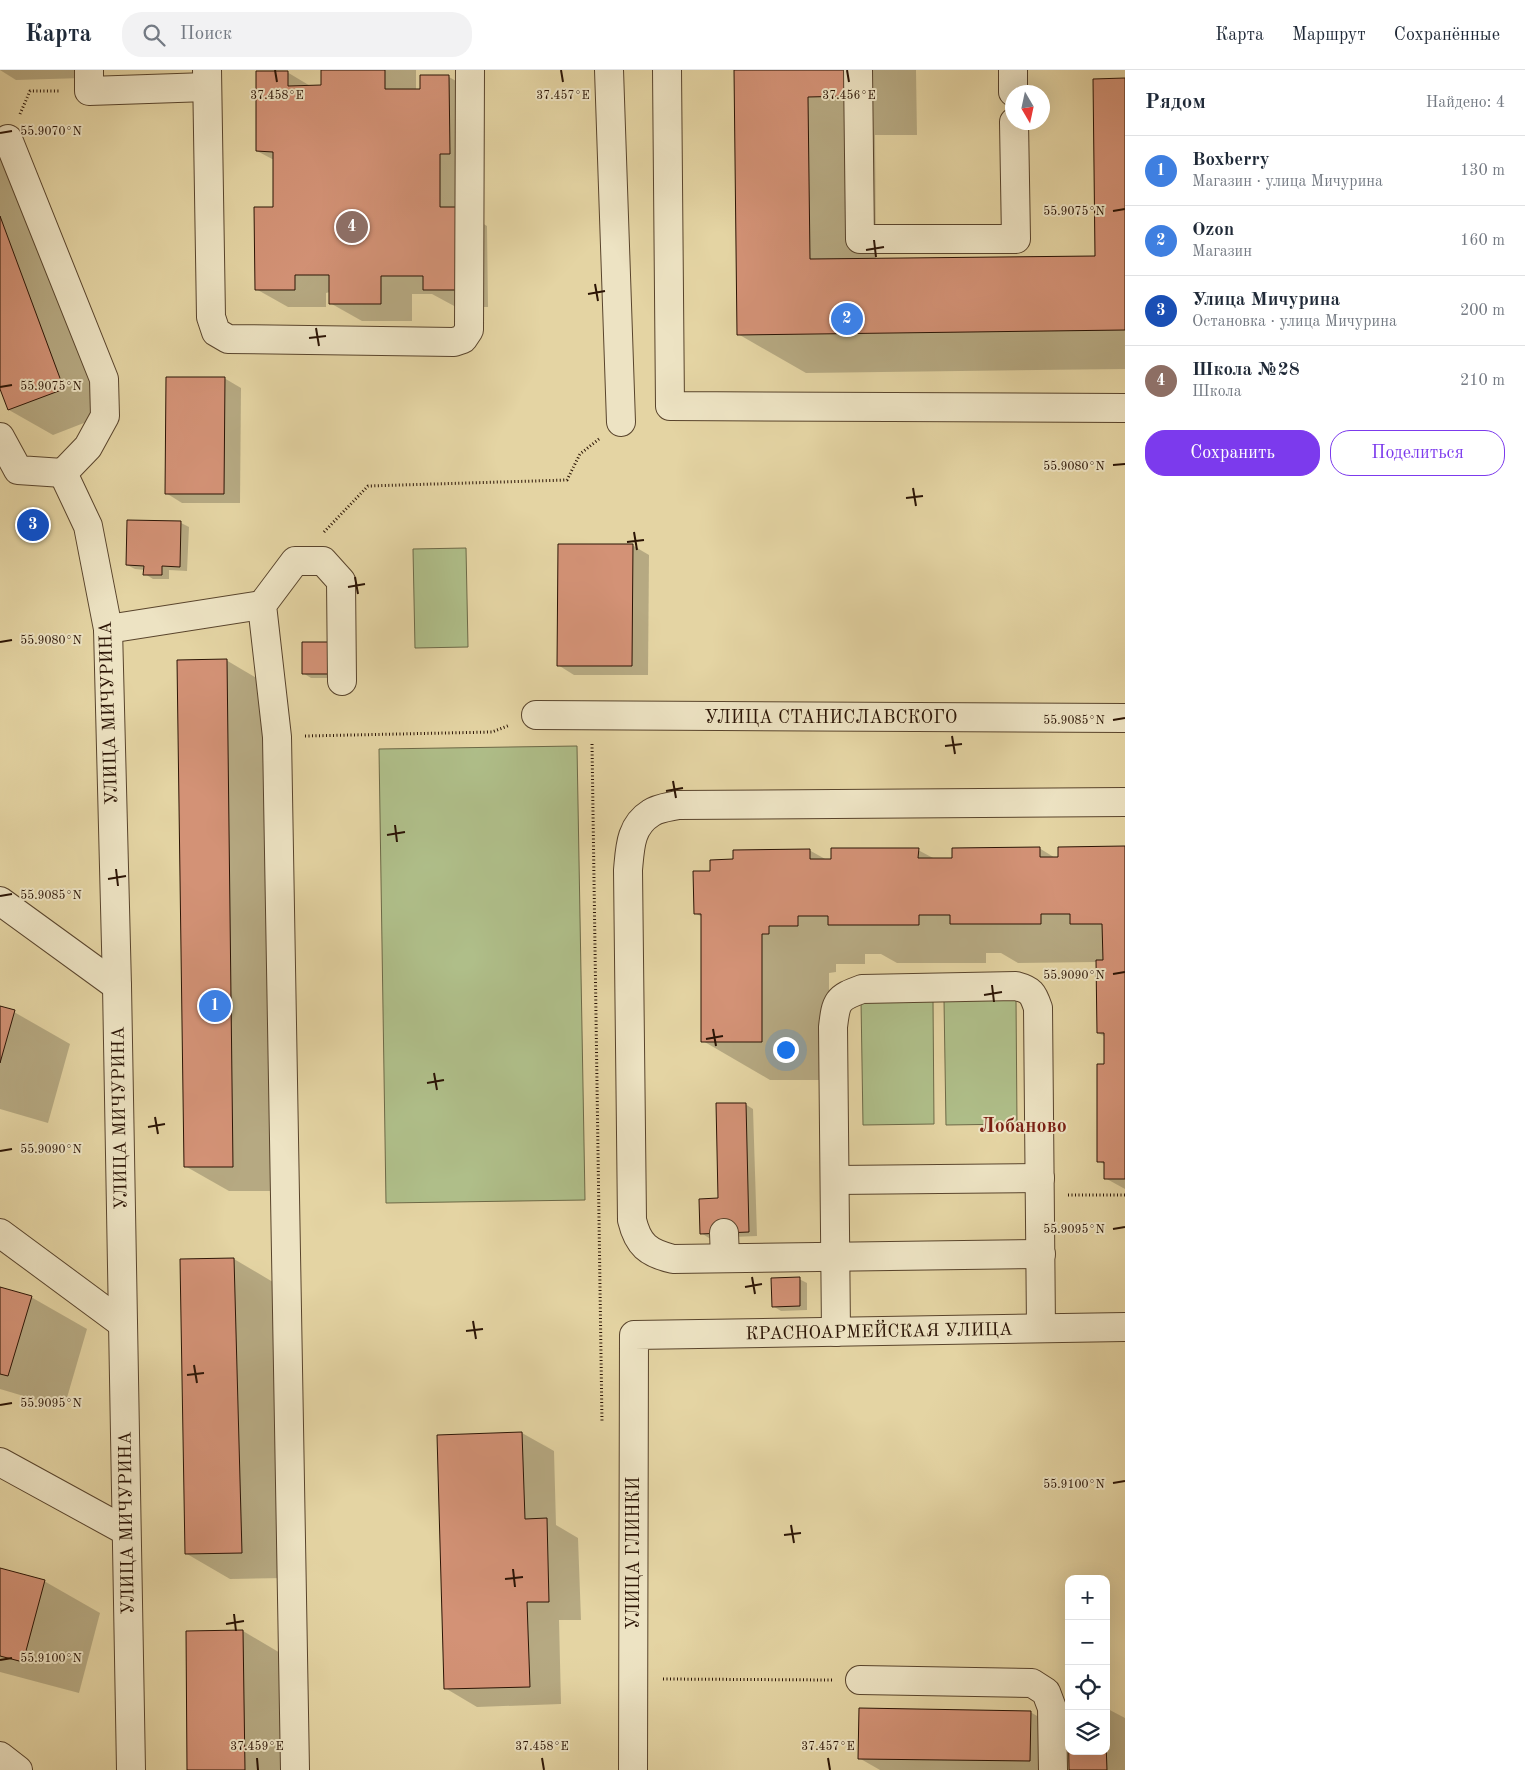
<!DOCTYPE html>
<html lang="ru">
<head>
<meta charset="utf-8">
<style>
	body { margin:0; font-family:"Old Standard TT",serif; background:#f2f2f3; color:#1f2937 }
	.controls { position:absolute; right:15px; bottom:15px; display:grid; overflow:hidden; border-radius:10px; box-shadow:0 5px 20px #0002 }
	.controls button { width:45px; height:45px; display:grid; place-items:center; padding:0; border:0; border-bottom:1px solid #e0e1e3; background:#fff; color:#1f2937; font:25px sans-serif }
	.compass { position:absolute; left:1005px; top:15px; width:45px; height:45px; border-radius:50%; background:#fff; box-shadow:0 5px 20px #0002; rotate:171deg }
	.you { position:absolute; left:785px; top:979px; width:18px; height:18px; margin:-12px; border:4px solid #fff; border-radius:50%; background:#1a73e8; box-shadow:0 0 0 8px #1a73e833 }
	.badge { display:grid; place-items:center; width:32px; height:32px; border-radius:50%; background:#7c3aed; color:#fff; font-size:16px; font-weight:700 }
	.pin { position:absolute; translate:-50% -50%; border:2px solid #fff; box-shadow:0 1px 5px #0006 }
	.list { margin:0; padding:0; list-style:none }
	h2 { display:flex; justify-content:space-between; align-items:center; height:65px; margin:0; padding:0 20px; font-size:21px }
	h2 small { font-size:16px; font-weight:400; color:#747a83 }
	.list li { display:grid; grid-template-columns:32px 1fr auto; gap:15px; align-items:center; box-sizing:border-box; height:70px; padding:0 20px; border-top:1px solid #e0e1e3 }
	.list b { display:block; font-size:19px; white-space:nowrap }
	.list p { margin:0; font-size:16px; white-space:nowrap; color:#747a83 }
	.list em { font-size:16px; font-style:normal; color:#747a83 }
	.actions { display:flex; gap:10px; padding:15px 20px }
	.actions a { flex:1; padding:11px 0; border:1px solid #7c3aed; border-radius:20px; text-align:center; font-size:18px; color:#7c3aed }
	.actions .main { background:#7c3aed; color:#fff }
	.icon { flex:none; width:28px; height:28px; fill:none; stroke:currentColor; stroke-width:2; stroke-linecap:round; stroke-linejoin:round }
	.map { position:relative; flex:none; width:1125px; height:1700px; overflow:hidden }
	header { display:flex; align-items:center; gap:30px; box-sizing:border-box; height:70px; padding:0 25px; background:#fff; border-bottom:1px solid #e0e1e3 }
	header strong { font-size:24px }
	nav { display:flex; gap:28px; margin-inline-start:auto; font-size:18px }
	.search { width:350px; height:45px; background:#f2f2f3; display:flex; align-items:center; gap:12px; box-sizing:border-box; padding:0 18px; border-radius:20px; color:#747a83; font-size:19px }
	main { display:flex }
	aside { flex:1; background:#fff }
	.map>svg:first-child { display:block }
	.green { fill:#afbe89; stroke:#6d6947 }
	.shadow { fill:#0003 }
	.building { fill:#d39276; stroke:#2b1405 }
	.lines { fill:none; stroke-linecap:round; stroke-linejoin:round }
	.minor-casing { stroke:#59442c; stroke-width:30 }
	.path { stroke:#2b1405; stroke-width:3; stroke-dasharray:1 2.5; stroke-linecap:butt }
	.minor { stroke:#ede3c3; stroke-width:28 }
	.ticks { fill:none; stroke:#2b1405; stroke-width:2 }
	.labels { text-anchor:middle; stroke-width:4; stroke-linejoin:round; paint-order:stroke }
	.street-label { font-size:18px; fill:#2b1405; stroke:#ede3c3 }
	.quarter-label { font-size:20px; font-weight:bold; fill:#7a1f14; stroke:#ede3c3 }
	.ticks-label { font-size:12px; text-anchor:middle; fill:#2b1405; stroke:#ede3c3; stroke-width:4; stroke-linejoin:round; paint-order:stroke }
</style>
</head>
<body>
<header>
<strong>Карта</strong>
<div class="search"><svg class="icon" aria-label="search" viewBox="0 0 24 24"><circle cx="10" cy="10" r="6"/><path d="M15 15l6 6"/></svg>Поиск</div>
<nav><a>Карта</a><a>Маршрут</a><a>Сохранённые</a></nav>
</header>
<main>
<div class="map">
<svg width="1125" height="1700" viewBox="0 0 1125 1700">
	<rect width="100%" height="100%" fill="#e4d4a3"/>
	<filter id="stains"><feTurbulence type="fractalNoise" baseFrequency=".004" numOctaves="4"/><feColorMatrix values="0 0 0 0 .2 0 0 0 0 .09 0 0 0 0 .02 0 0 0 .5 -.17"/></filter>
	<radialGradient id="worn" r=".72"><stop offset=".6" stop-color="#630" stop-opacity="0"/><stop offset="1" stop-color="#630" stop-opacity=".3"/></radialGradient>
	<g class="green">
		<polygon points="466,478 468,577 415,578 413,479"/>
		<polygon points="577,676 585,1130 386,1133 379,679"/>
		<polygon points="1016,929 1017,1054 946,1055 944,930"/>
		<polygon points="861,930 933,930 934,1054 863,1055"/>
	</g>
	<g class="shadow">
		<polygon points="0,0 83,0 83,8 16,10"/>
		<polygon points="322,0 416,0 416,20 422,20 422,7 449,7 481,25 472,147 487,156 488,237 456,237 432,224 412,224 412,251 362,251 330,233 330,222 326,223 326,237 288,237 256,219 275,138 274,90 257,81 287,2 312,17 323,17"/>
		<polygon points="735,0 916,0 917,65 875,65 876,189 1096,187 1125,10 1125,299 806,303 738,264"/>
		<polygon points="0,55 107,344 53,365 9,340 0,315"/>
		<polygon points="224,308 241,318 240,433 182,433 166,423"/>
		<polygon points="181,453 189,457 187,501 169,500 169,509 153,509 145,504 145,500 135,499 127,495"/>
		<polygon points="632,475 649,485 648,605 574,605 558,595"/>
		<polygon points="304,573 336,608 311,608 303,603"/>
		<polygon points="226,590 270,616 277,1121 229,1121 185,1096"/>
		<polygon points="1039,778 1057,789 1125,778 1125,1119 1105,1108 1105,1095 1099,1091 1106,996 1106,967 1098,963 1097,892 1018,893 1001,883 986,883 986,893 897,893 881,884 865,884 865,894 836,894 836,902 829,903 829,1010 770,1010 703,971 702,847 695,843 711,802 735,791 809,780 827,790 918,780 935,789 953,789"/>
		<polygon points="0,937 14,942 70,974 48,1053 0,1039"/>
		<polygon points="745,1034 753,1039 757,1166 709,1168 701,1163 720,1129"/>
		<polygon points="234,1189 278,1215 285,1508 230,1509 187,1484"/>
		<polygon points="799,1209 807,1213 807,1240 781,1241 773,1236"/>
		<polygon points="0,1218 31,1227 87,1259 64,1338 0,1319"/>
		<polygon points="522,1363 554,1381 556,1455 578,1468 581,1550 559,1550 561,1634 477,1637 445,1618"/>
		<polygon points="0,1499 44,1511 100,1543 79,1623 0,1602"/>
		<polygon points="243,1561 287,1587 288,1700 188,1700"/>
		<polygon points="1106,1638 1125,1648 1125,1700 1070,1700 1106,1681"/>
		<polygon points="1030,1642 1055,1656 1054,1700 880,1700 859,1688"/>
	</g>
	<g class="building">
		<polygon points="321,0 385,0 385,19 420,19 420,5 449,5 450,84 440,84 440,137 456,137 456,220 423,220 423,206 381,206 381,234 329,234 329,205 295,205 295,220 255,220 254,137 273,137 273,82 256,81 256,1 288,1 288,16 321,15"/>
		<polygon points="734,0 850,0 850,26 808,27 810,189 1095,186 1093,9 1125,8 1125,260 737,265"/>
		<polygon points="0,146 64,319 8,340 0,319"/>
		<polygon points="166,307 225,307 224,424 165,424"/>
		<polygon points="127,450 181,451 180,497 162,496 162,505 143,505 144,496 126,495"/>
		<polygon points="558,474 633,474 632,596 557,596"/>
		<polygon points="302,572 329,572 328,604 302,604"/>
		<polygon points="227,589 233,1097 184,1097 177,590"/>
		<polygon points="1125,776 1125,1109 1104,1109 1104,1092 1097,1092 1097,994 1104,994 1104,963 1097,963 1096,890 1103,890 1102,854 1070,854 1070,844 1041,844 1041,854 950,854 950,845 919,845 919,855 828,855 828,846 798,846 798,856 769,856 769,864 762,864 762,972 701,972 701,844 694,844 693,801 710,801 710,790 733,789 733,780 810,779 810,789 831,789 831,778 919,778 918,788 952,788 952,778 1040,777 1040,787 1058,787 1058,777"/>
		<polygon points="0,936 15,940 0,993"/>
		<polygon points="716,1033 746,1033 749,1162 700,1164 699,1129 718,1128"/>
		<polygon points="234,1188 242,1483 185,1484 180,1189"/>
		<polygon points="800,1207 800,1236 772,1237 771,1208"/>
		<polygon points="0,1217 32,1226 8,1306 0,1304"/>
		<polygon points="522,1362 525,1449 547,1448 549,1532 527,1532 530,1617 444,1619 437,1365"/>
		<polygon points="0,1498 45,1510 23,1592 0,1586"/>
		<polygon points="243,1560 245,1700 187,1700 186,1561"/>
		<polygon points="1068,1636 1069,1681 1106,1681 1106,1673 1107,1700 1069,1700"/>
		<polygon points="859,1638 1031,1641 1030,1691 858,1689"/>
	</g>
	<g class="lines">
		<defs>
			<g id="minor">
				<polyline points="89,0 89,21 207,17"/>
				<polyline points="207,0 211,247 216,262 228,269 454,272 463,269 469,260 470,0"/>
				<polyline points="609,0 621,352"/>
				<polyline points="667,0 670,336 1125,338"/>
				<polyline points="858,0 860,169 1016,169 1014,52"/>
				<polyline points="1013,0 1013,22"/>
				<polyline points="8,69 104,309 105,346 88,377 63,403"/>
				<polyline points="0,367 18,400 63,403"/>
				<polyline points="63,403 88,456 108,559 117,916 131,1700"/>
				<polyline points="108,559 262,535"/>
				<polyline points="536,645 1125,648"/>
				<polyline points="0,831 117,916"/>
				<polyline points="835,1110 1040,1108"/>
				<polyline points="0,1163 123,1254"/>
				<polyline points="724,1163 725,1188"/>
				<path d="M1041,1184L673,1189C648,1183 638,1175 632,1150L628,800C630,778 630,756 651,743C658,738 669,737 678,735L1125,732"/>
				<path d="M836,1262L833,957C836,931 837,928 862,919L1016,916C1031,920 1033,923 1038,938L1041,1258"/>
				<polyline points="0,1392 126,1461"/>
				<polyline points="860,1610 1032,1613 1046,1622 1052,1638 1053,1700"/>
				<polyline points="0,1686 18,1700"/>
				<polyline points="295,1700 277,667 262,535 295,491 323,491 341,511 342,611"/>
				<polyline points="633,1700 634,1265 1125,1257"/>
			</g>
		</defs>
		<use href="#minor" class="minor-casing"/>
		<g class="path">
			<polyline points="20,44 30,21 59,21"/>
			<polyline points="324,462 368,416 567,410 580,384 599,369"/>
			<polyline points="305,666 492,662 510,655"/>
			<polyline points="592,674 602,1353"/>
			<polyline points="1068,1125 1125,1125"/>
			<polyline points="663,1609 832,1610"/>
		</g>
		<use href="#minor" class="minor"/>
	</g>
	<path class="ticks" d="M275,0L277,12M561,0L563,12M847,0L849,12M0,63L12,61M1113,141L1125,139M874,170L876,187M866,180L884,177M595,214L598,231M588,224L605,221M316,258L319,276M309,268L326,266M0,317L12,315M1113,395L1125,394M913,418L916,436M906,428L923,426M634,462L637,480M627,472L644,470M355,507L358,524M348,517L365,514M0,572L12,570M1113,650L1125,648M952,666L955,684M945,676L962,674M673,711L676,728M666,721L683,718M395,755L397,772M387,765L405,762M116,799L118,816M108,809L126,806M0,826L12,824M1113,904L1125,902M992,915L994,932M984,925L1002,922M713,959L716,976M706,969L723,966M434,1003L437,1020M427,1013L444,1010M155,1047L158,1064M148,1057L165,1054M0,1081L12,1079M1113,1159L1125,1157M752,1207L755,1224M745,1217L762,1214M473,1251L476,1269M466,1261L483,1259M194,1295L197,1313M187,1305L204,1303M0,1335L12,1333M1113,1413L1125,1411M791,1455L794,1473M784,1465L801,1463M513,1499L515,1517M505,1509L523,1507M234,1544L236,1561M226,1554L244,1551M0,1590L12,1588M257,1688L258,1700M542,1688L544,1700M828,1688L830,1700"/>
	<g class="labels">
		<g class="street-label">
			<text transform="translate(108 643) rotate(-92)" y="6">УЛИЦА МИЧУРИНА</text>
			<text x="831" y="653">УЛИЦА СТАНИСЛАВСКОГО</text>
			<text transform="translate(119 1048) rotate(-91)" y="6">УЛИЦА МИЧУРИНА</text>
			<text transform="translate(879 1261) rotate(-1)" y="6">КРАСНОАРМЕЙСКАЯ УЛИЦА</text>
			<text transform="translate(126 1453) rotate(-91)" y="6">УЛИЦА МИЧУРИНА</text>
			<text transform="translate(633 1483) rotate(-90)" y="6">УЛИЦА ГЛИНКИ</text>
		</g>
		<g class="quarter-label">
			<text x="1023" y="1062">Лобаново</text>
		</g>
	</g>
	<g class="ticks-label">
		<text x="277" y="29">37.458°E</text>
		<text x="563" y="29">37.457°E</text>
		<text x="849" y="29">37.456°E</text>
		<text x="51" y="65">55.9070°N</text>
		<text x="1074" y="145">55.9075°N</text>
		<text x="51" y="320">55.9075°N</text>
		<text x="1074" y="400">55.9080°N</text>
		<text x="51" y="574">55.9080°N</text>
		<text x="1074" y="654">55.9085°N</text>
		<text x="51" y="829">55.9085°N</text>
		<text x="1074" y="909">55.9090°N</text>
		<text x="51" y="1083">55.9090°N</text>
		<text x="1074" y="1163">55.9095°N</text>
		<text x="51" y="1337">55.9095°N</text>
		<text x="1074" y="1418">55.9100°N</text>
		<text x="51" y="1592">55.9100°N</text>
		<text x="257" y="1680">37.459°E</text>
		<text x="542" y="1680">37.458°E</text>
		<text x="828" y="1680">37.457°E</text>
	</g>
	<rect width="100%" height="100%" filter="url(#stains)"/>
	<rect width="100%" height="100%" fill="url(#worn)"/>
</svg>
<div class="controls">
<button>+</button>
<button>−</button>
<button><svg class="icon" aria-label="locate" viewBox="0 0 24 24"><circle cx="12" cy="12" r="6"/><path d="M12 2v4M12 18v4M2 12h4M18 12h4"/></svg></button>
<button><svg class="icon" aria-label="layers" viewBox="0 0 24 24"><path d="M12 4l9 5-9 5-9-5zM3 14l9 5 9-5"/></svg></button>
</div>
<svg class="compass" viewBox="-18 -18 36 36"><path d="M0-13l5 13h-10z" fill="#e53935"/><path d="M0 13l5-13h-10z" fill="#747a83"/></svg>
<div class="you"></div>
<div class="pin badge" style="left:215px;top:936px;background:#3f7fe0">1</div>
<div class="pin badge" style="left:847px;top:249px;background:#3f7fe0">2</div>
<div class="pin badge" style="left:33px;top:455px;background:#1a4fb4">3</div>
<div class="pin badge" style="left:352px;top:157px;background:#8d6e63">4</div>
</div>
<aside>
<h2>Рядом<small>Найдено: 4</small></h2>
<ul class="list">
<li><span class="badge" style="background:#3f7fe0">1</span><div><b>Boxberry</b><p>Магазин · улица Мичурина</p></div><em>130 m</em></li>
<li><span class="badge" style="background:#3f7fe0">2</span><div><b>Ozon</b><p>Магазин</p></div><em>160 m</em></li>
<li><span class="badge" style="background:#1a4fb4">3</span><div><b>Улица Мичурина</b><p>Остановка · улица Мичурина</p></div><em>200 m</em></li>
<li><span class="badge" style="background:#8d6e63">4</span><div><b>Школа №28</b><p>Школа</p></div><em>210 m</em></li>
</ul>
<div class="actions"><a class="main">Сохранить</a><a>Поделиться</a></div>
</aside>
</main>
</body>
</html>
